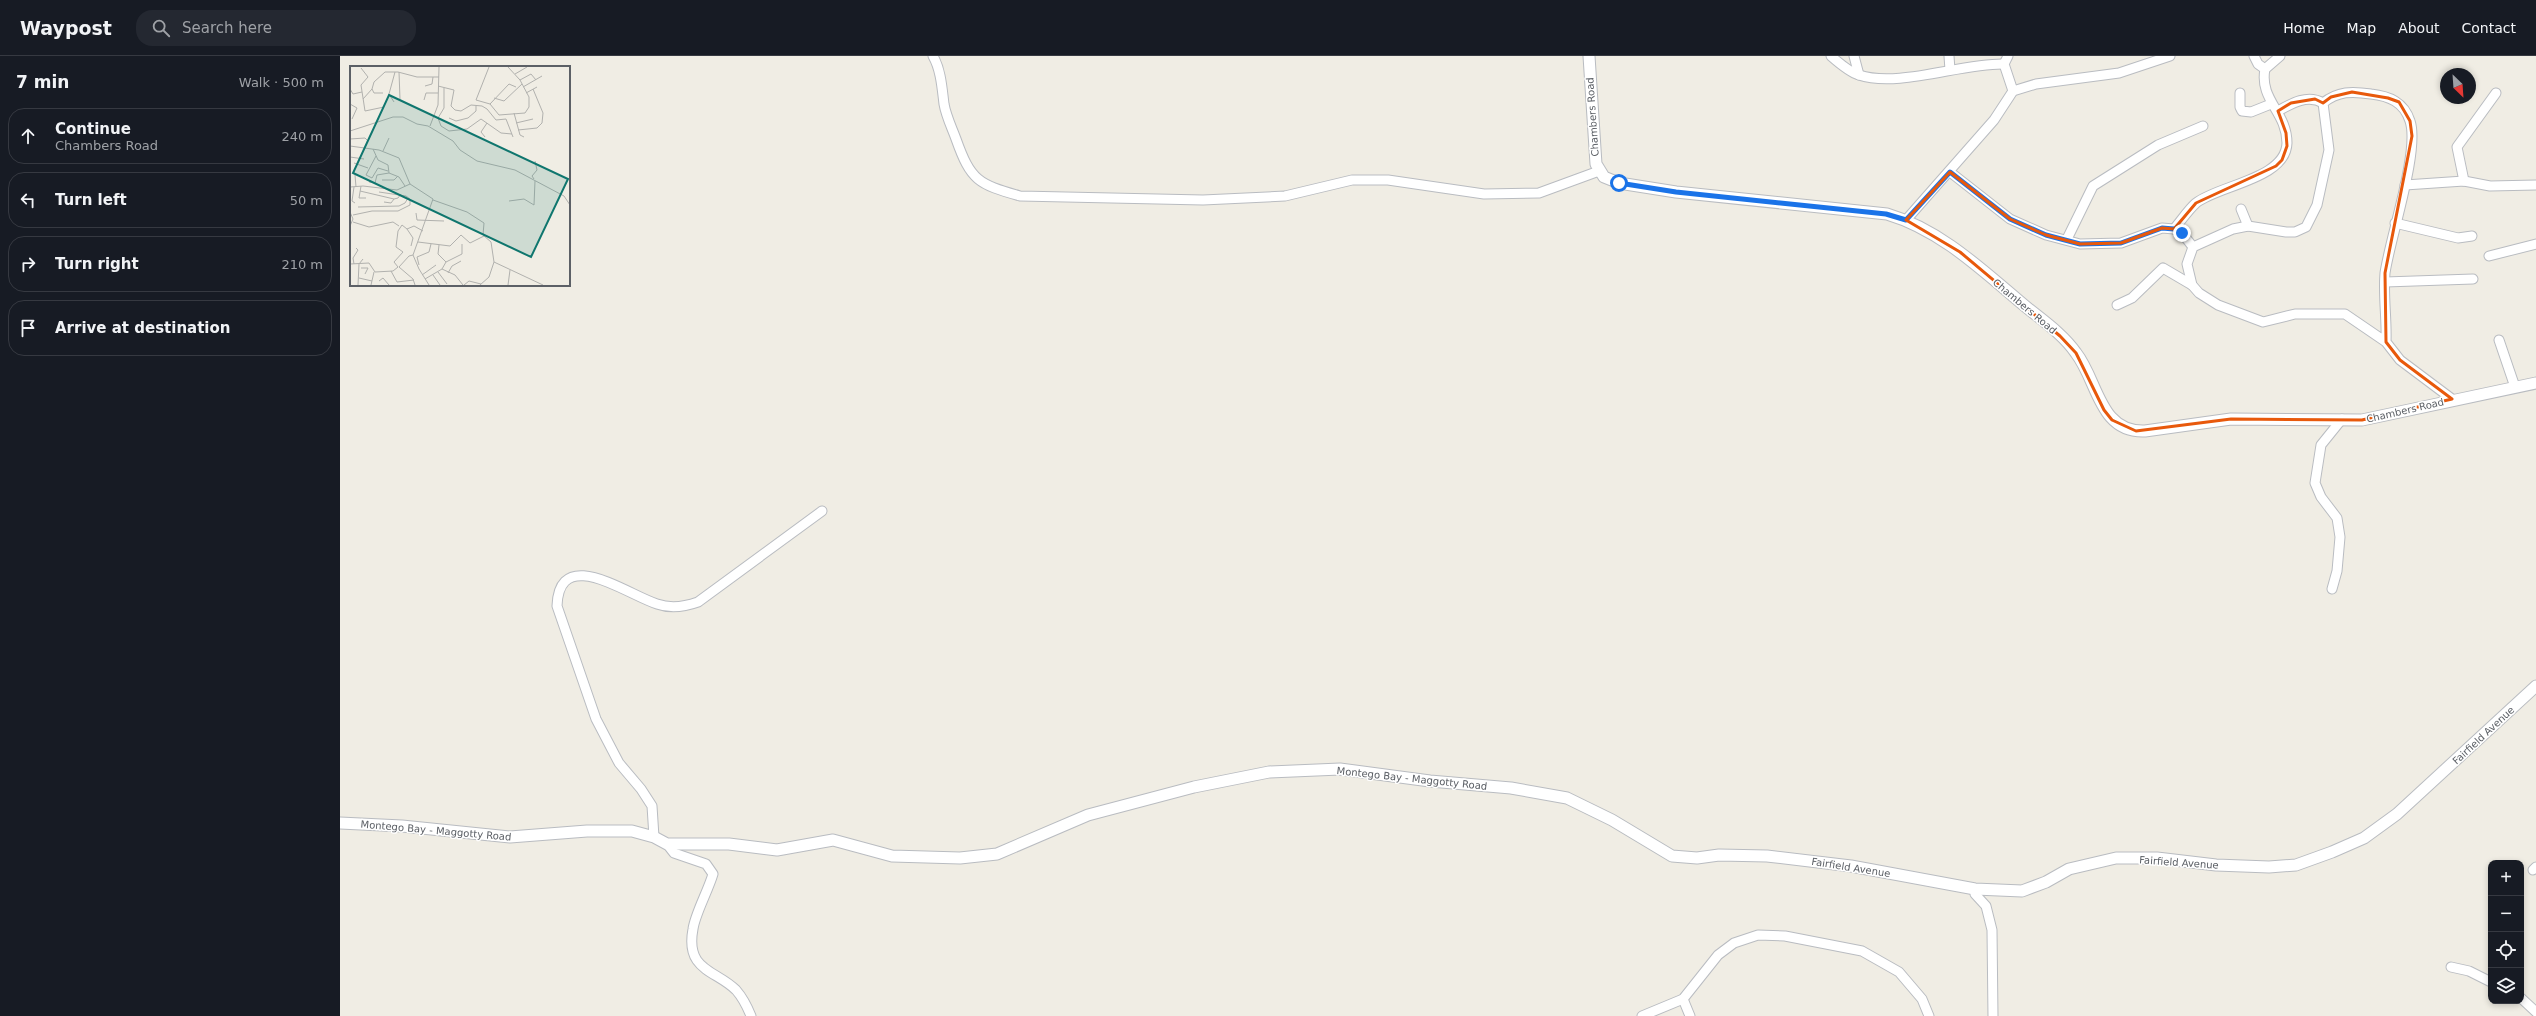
<!DOCTYPE html>
<html lang="en">
<head>
<meta charset="utf-8">
<style>
	body { margin:0; font-family:"DejaVu Sans",sans-serif; background:#242831; color:#f1f3f6 }
	.controls { position:absolute; right:12px; bottom:12px; display:grid; overflow:hidden; border-radius:8px; box-shadow:0 2px 6px #0003 }
	.controls button { width:36px; height:36px; display:grid; place-items:center; padding:0; border:0; border-bottom:1px solid #363941; background:#171b24; color:#f1f3f6; font:20px sans-serif }
	.compass { position:absolute; left:2100px; top:12px; width:36px; height:36px; border-radius:50%; background:#171b24; box-shadow:0 2px 6px #0003; rotate:155deg }
	.stop { position:absolute; width:12px; height:12px; margin:-9px; border:3px solid #1a73e8; border-radius:50%; background:#fff }
	.stop.end { background:#1a73e8; border-color:#fff; box-shadow:0 1px 4px #0008 }
	.list { margin:0; padding:0; list-style:none }
	h2 { display:flex; justify-content:space-between; align-items:center; height:52px; margin:0; padding:0 16px; font-size:17px }
	h2 small { font-size:13px; font-weight:400; color:#9ea1a6 }
	.list li { display:grid; grid-template-columns:26px 1fr auto; gap:12px; align-items:center; box-sizing:border-box; height:56px; margin:0 8px 8px; padding:0 8px; border:1px solid #363941; border-radius:16px }
	.list b { display:block; font-size:15px; white-space:nowrap }
	.list p { margin:0; font-size:13px; white-space:nowrap; color:#9ea1a6 }
	.list em { font-size:13px; font-style:normal; color:#9ea1a6 }
	.icon { flex:none; width:22px; height:22px; fill:none; stroke:currentColor; stroke-width:2; stroke-linecap:round; stroke-linejoin:round }
	.map { position:relative; flex:none; width:2196px; height:960px; overflow:hidden }
	header { display:flex; align-items:center; gap:24px; box-sizing:border-box; height:56px; padding:0 20px; background:#171b24; border-bottom:1px solid #363941 }
	header strong { font-size:19px }
	nav { display:flex; gap:22px; margin-inline-start:auto; font-size:14px }
	.search { width:280px; height:36px; background:#242831; display:flex; align-items:center; gap:10px; box-sizing:border-box; padding:0 14px; border-radius:16px; color:#9ea1a6; font-size:15px }
	main { display:flex }
	aside { flex:1; background:#171b24 }
	.map>svg:first-child { display:block }
	.lines { fill:none; stroke-linecap:round; stroke-linejoin:round }
	.minor-casing { stroke:#b9bcc1; stroke-width:11 }
	.tertiary-casing { stroke:#b9bcc1; stroke-width:13 }
	.minor { stroke:#fff; stroke-width:9 }
	.tertiary { stroke:#fff; stroke-width:11 }
	.route { stroke:#1a73e8; stroke-width:5 }
	.marked { fill:none; stroke:#e8590c; stroke-width:3; stroke-linejoin:round }
	.labels { text-anchor:middle; stroke-width:3; stroke-linejoin:round; paint-order:stroke }
	.street-label { font-size:10px; fill:#5c6066; stroke:#fff }
	.inset-road { fill:none; stroke:#b1b1ae; stroke-width:1 }
	.view { fill:#0f766e; fill-opacity:0.15; stroke:#0f766e; stroke-width:2 }
	.inset-edge { fill:none; stroke:#5c6066; stroke-width:2 }
</style>
</head>
<body>
<header>
<strong>Waypost</strong>
<div class="search"><svg class="icon" aria-label="search" viewBox="0 0 24 24"><circle cx="10" cy="10" r="6"/><path d="M15 15l6 6"/></svg>Search here</div>
<nav><a>Home</a><a>Map</a><a>About</a><a>Contact</a></nav>
</header>
<main>
<aside>
<h2>7 min<small>Walk · 500 m</small></h2>
<ul class="list">
<li><svg class="icon" aria-label="ahead" viewBox="0 0 24 24"><path d="M12 20V5M6 11l6-6 6 6"/></svg><div><b>Continue</b><p>Chambers Road</p></div><em>240 m</em></li>
<li><svg class="icon" aria-label="left" viewBox="0 0 24 24"><path d="M17 20v-9H6M10 6l-5 5 5 5"/></svg><div><b>Turn left</b></div><em>50 m</em></li>
<li><svg class="icon" aria-label="right" viewBox="0 0 24 24"><path d="M7 20v-9h11M14 6l5 5-5 5"/></svg><div><b>Turn right</b></div><em>210 m</em></li>
<li><svg class="icon" aria-label="arrive" viewBox="0 0 24 24"><path d="M6 21V4h12l-3 4 3 4H6"/></svg><div><b>Arrive at destination</b></div></li>
</ul>
</aside>
<div class="map">
<svg width="2196" height="960" viewBox="0 0 2196 960">
	<rect width="100%" height="100%" fill="#f0ede4"/>
	<g class="lines">
		<defs>
			<g id="minor">
				<path d="M593,0C601,14 602,32 604,48C606,60 612,72 616,83C631,125 638,128 680,140L863,144L945,140L1012,124H1048L1144,138L1199,137L1259,115"/>
				<path d="M1491,0C1499,7 1509,16 1519,19C1558,32 1622,7 1664,8"/>
				<polyline points="1514,0 1519,19"/>
				<polyline points="1609,0 1610,14"/>
				<polyline points="1668,0 1664,8 1673,35"/>
				<polyline points="1914,0 1918,8 1925,13"/>
				<polyline points="1900,37 1900,51 1902,55 1911,56 1931,48"/>
				<path d="M1938,55C1952,47 1968,38 1983,47"/>
				<polyline points="1610,116 1670,163 1706,179 1740,188 1781,187 1822,172 1834,173 1842,177 1853,191"/>
				<polyline points="2124,125 2117,91 2156,37"/>
				<polyline points="2065,129 2124,125 2150,130 2196,129"/>
				<polyline points="1901,153 1908,170"/>
				<polyline points="1566,164 1654,64 1673,35 1696,28 1779,17 1830,0"/>
				<polyline points="2055,167 2118,182 2132,180"/>
				<path d="M1834,173C1841,165 1848,154 1856,147C1879,129 1946,123 1947,87C1947,56 1919,44 1925,13L1940,0"/>
				<polyline points="1727,183 1753,130 1818,89 1863,70"/>
				<polyline points="2149,200 2196,188"/>
				<polyline points="2045,226 2133,223"/>
				<polyline points="1777,249 1792,242 1823,212 1852,229"/>
				<polyline points="2159,284 2175,331"/>
				<path d="M2046,286C2047,264 2043,239 2045,217C2050,182 2080,94 2070,65C2064,46 2049,40 2031,38C2012,35 1998,35 1983,47L1989,94L1977,149L1966,171L1955,176H1946L1908,170L1893,173L1853,191L1847,208L1852,229L1859,237L1878,249L1923,266L1955,258H2005L2046,286L2060,304L2112,343"/>
				<polyline points="1992,533 1997,515 2000,481 1997,462 1981,441 1975,427 1981,389 2002,363"/>
				<path d="M314,781L312,750L301,733L279,707L256,663L217,550C219,488 288,539 317,548C331,553 344,551 358,546L482,455"/>
				<path d="M327,788L334,797L366,808L373,818C368,835 355,858 353,873C345,915 376,914 396,934C403,942 407,950 411,960"/>
				<polyline points="2193,814 2196,811"/>
				<polyline points="1635,833 1635,838 1646,850 1652,874 1653,960"/>
				<polyline points="2111,911 2129,915 2151,926"/>
				<polyline points="2181,942 2196,956"/>
				<polyline points="1343,943 1350,960"/>
				<polyline points="1302,960 1343,943 1378,899 1394,887 1418,879 1445,880 1522,895 1559,916 1582,943 1589,960"/>
			</g>
			<g id="tertiary">
				<path d="M1249,0L1256,108L1264,121L1279,127L1336,136L1547,158C1601,174 1642,214 1685,250C1702,264 1723,278 1736,297C1758,325 1759,377 1805,375L1891,363L2022,364L2196,327"/>
				<polyline points="0,767 62,770 170,781 247,775 292,775 314,781 327,788 389,788 437,794 493,784 552,800 620,802 657,798 748,759 854,731 929,716 1000,713 1090,725 1171,732 1227,742 1272,764 1332,800 1357,802 1379,799 1427,800 1511,810 1635,833 1682,835 1706,826 1729,813 1776,802 1817,802 1876,809 1929,811 1956,809 1992,796 2024,782 2057,758 2196,630"/>
			</g>
		</defs>
		<use href="#minor" class="minor-casing"/>
		<use href="#tertiary" class="tertiary-casing"/>
		<use href="#minor" class="minor"/>
		<use href="#tertiary" class="tertiary"/>
	</g>
	<g class="lines">
		<polyline class="route" points="1279,127 1336,136 1546,158 1566,164 1610,116 1670,163 1706,179 1740,188 1781,187 1822,172 1834,173 1842,177"/>
	</g>
	<path class="marked" d="M2012,36L2048,42L2059,46L2070,65L2072,80L2045,217L2046,286L2060,304L2112,343L2022,364L1891,363L1796,375L1772,364L1764,354L1736,297L1720,280L1620,196L1566,164L1610,116L1670,163L1706,179L1740,188L1781,187L1822,172L1834,173L1856,147L1936,110L1942,104L1947,90L1946,77L1938,55L1951,47L1975,43L1983,47L1991,41Z"/>
	<g class="labels">
		<g class="street-label">
			<text transform="translate(1252 61) rotate(-94)" y="4">Chambers Road</text>
			<text transform="translate(1685 250) rotate(40)" y="4">Chambers Road</text>
			<text transform="translate(2065 354) rotate(-13)" y="4">Chambers Road</text>
			<text transform="translate(2143 679) rotate(-43)" y="4">Fairfield Avenue</text>
			<text transform="translate(1072 722) rotate(6)" y="4">Montego Bay - Maggotty Road</text>
			<text transform="translate(96 774) rotate(5)" y="4">Montego Bay - Maggotty Road</text>
			<text transform="translate(1839 806) rotate(4)" y="4">Fairfield Avenue</text>
			<text transform="translate(1511 811) rotate(9)" y="4">Fairfield Avenue</text>
		</g>
	</g>
	<g transform="translate(10 10)">
		<rect width="220" height="220" fill="#f0ede4"/>
		<path class="inset-road" d="M139,1L126,34L140,38L149,49L175,47L179,41V31L170,14L158,1M11,2L18,11L11,19L15,45L34,41M49,6L50,33M165,8L177,1M170,14L181,8L186,14M75,20L82,18L83,11M88,20L104,24L101,40L105,44L111,45L121,39L132,40L137,43L146,54L156,53L163,71M173,21L192,10M94,22V42L88,52L91,60L99,65L117,63L131,53M0,23L3,28L12,26M22,23L24,27H33M176,27L187,21M144,32L154,35L172,18M13,33L22,23L24,16L35,6H48L67,11H89M74,34L76,27H88M44,36L39,28L45,6M0,38L7,42L2,53M140,38L159,18L166,21M164,47L170,69L174,71M99,52L106,55L118,52L126,45V40M131,53L151,67L162,68M166,57L183,53M80,60L88,39L89,1M168,64L187,62L192,57L193,47L183,23M0,65L43,51H53L67,58L78,60L103,75L110,84L127,95L165,104L214,130L220,139M135,71L131,66L137,57M0,73L15,72L18,75M0,80L29,84L49,92L60,118L83,133L63,189L69,203L79,219M23,83L28,94L38,99L39,107L49,111L55,120M33,85L39,72M26,90L16,109L22,112L28,102L38,105M0,91L14,93M4,97L18,102M5,109L6,121M184,113L182,110L187,104L185,95M32,114H44L48,110M19,116L25,117L27,109L39,107M11,120L9,132H16M0,121L13,120L47,124L60,118M4,121L2,135L5,137M10,125L44,133L48,132L51,128M83,134L117,146L134,157L133,169L141,176L144,196L139,211L130,219M159,135L174,133L184,139L185,115M34,136L41,137L44,133M8,141L49,140L55,137L58,132M0,146L3,153L0,160M66,147L67,154L94,155M3,149L22,145H48L60,139V133L56,130L29,126M3,156L19,161L43,156L49,160M68,176L100,180L111,169L120,177L134,170M89,179L88,188L96,196L112,188V178M61,180L63,172L57,163L64,160L73,165M63,189L59,190L49,201L63,213L65,219M144,196L193,219M0,198L19,197L25,206L43,205L48,201M4,198L3,192L8,184L6,182M69,199L67,191L79,186L81,178M48,201L44,196L53,186L46,181L48,165L52,159L57,163M11,202H18L15,208M92,203L105,209L113,219M41,205L47,216L64,214M88,206L97,218M98,207L102,200L111,195M72,209L86,199M83,209L90,219M9,212L22,215M75,213L92,203L96,196M29,215L33,212L39,219M8,219L9,198L13,193M21,219L24,206M114,219L119,215L131,218M158,219L160,204"/>
		<path class="view" d="M39,29L218,113L181,191L3,107Z"/>
		<rect width="220" height="220" class="inset-edge"/>
	</g>
</svg>
<div class="controls">
<button>+</button>
<button>−</button>
<button><svg class="icon" aria-label="locate" viewBox="0 0 24 24"><circle cx="12" cy="12" r="6"/><path d="M12 2v4M12 18v4M2 12h4M18 12h4"/></svg></button>
<button><svg class="icon" aria-label="layers" viewBox="0 0 24 24"><path d="M12 4l9 5-9 5-9-5zM3 14l9 5 9-5"/></svg></button>
</div>
<svg class="compass" viewBox="-18 -18 36 36"><path d="M0-13l5 13h-10z" fill="#e53935"/><path d="M0 13l5-13h-10z" fill="#9ea1a6"/></svg>
<div class="stop" style="left:1279px;top:127px"></div>
<div class="stop end" style="left:1842px;top:177px"></div>
</div>
</main>
</body>
</html>
